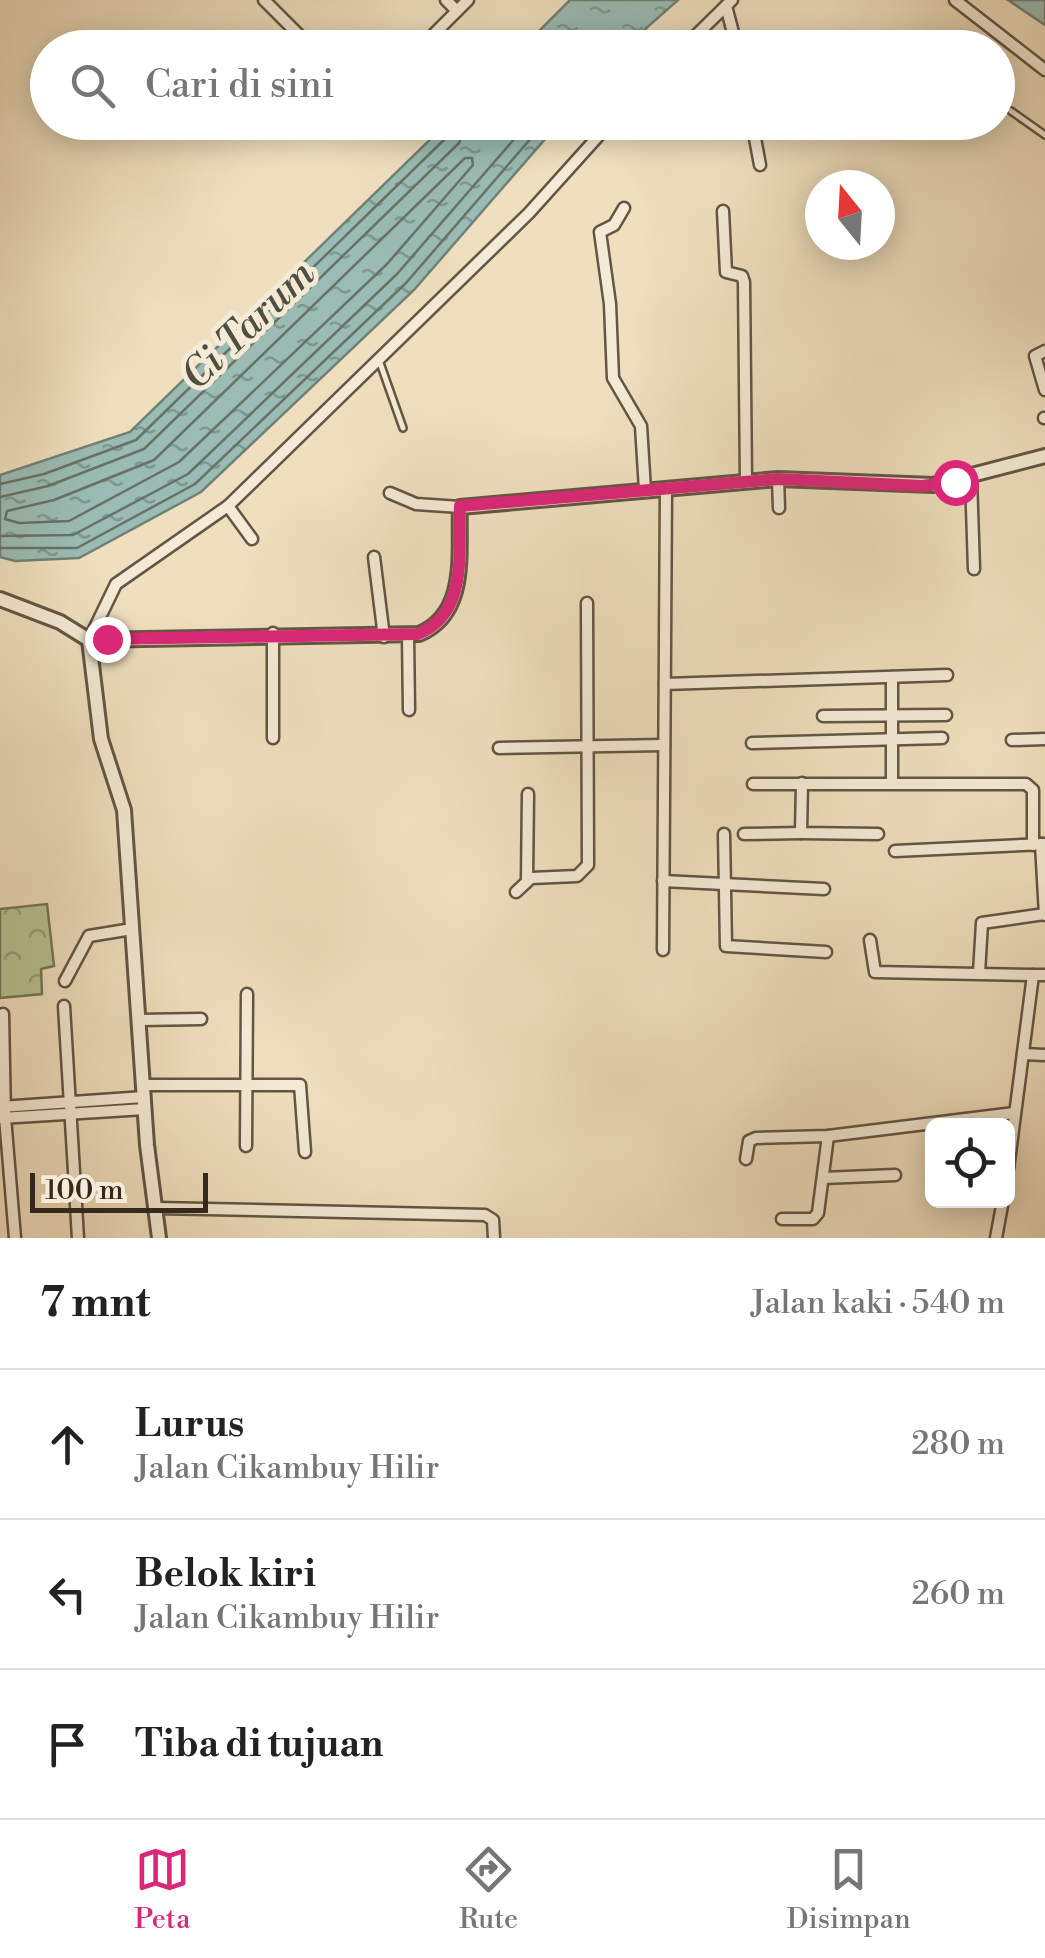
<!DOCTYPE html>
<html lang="id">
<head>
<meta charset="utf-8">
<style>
	body { margin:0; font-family:"Libre Bodoni",serif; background:#f2f2f2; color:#222 }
	.controls { position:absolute; right:30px; bottom:30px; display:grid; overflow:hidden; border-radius:15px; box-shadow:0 5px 25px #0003 }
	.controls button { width:90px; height:90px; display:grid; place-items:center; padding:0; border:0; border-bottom:2px solid #e0e0e0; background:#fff; color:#222; font:50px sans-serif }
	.compass { position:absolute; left:805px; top:170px; width:90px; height:90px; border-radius:50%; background:#fff; box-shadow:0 5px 25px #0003; rotate:342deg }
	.scale { position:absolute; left:30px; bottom:25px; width:178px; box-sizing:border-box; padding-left:10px; border:5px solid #34291b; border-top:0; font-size:28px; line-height:35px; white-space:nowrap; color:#34291b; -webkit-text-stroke:8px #f5ead5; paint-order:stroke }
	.stop { position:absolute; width:30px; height:30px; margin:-22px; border:8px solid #db2777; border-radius:50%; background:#fff }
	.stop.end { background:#db2777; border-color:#fff; box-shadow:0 2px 10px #0008 }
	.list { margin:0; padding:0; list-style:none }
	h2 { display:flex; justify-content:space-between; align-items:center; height:130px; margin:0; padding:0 40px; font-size:42px }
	h2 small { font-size:32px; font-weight:400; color:#767676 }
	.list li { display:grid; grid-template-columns:65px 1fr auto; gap:30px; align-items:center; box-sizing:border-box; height:150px; padding:0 40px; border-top:2px solid #e0e0e0 }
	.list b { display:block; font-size:38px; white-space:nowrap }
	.list p { margin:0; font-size:32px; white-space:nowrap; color:#767676 }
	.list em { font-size:32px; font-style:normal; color:#767676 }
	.icon { flex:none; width:55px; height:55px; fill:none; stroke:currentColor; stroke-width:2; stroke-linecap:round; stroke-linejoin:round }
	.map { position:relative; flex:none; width:1045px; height:1238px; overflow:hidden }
	.search { position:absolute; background:#fff; box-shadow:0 5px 25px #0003; left:30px; right:30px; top:30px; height:110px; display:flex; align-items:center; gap:25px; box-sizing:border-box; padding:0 35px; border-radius:55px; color:#767676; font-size:38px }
	.sheet { height:580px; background:#fff }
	nav { display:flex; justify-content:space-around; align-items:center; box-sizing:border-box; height:140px; border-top:2px solid #e0e0e0; background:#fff; font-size:28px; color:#767676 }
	nav a { display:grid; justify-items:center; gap:5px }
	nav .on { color:#db2777 }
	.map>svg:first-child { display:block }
	.forest { fill:url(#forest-crowns); stroke:#767657; stroke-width:2.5 }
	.water { fill:url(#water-ripples); stroke:#718177; stroke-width:2.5 }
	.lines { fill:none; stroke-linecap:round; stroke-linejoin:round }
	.shore { stroke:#677268; stroke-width:2.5 }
	.service-casing { stroke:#635644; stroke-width:10 }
	.minor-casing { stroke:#635644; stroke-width:15 }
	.tertiary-casing { stroke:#635644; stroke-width:18 }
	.service { stroke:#f5ead5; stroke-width:5 }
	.minor { stroke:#f5ead5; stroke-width:10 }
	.tertiary { stroke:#f5ead5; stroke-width:12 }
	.route { stroke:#db2777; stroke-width:12 }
	.labels { text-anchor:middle; stroke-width:10; stroke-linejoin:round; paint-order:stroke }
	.water-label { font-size:40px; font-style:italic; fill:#4e4e41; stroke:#f5ead5 }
</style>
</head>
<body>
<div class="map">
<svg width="1045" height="1238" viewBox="0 0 1045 1238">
	<defs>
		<pattern id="forest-crowns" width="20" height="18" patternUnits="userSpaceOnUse" patternTransform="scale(2.5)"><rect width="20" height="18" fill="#b7c293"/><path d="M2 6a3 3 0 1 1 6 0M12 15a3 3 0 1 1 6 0" fill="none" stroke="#969e77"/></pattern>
		<pattern id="water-ripples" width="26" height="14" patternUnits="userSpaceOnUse" patternTransform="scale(2.5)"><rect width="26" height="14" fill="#9abcb4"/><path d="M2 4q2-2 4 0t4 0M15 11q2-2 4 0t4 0" fill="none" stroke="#7e9992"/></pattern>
	</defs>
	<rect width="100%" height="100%" fill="#efdfbe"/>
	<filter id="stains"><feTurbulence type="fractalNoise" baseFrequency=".002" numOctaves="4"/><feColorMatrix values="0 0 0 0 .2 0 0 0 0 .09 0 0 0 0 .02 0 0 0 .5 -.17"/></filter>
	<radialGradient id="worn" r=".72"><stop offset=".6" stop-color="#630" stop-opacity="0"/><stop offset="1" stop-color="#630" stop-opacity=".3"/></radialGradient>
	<polygon class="forest" points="47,904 54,966 41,969 42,994 0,998 0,909"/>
	<g class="water">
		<polygon points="570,0 678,0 625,47 523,47"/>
		<polygon points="1008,0 1045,0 1045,25"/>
		<polygon points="448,122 559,123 414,290 201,492 79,558 15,561 0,557 0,475 130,432"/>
	</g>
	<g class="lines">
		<g class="shore">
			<polygon points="465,158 472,158 473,165 387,264 179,462 69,521 19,523 5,519 7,511 54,500 154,460"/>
			<polyline points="0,484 44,474 136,440 450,134 454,122"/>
			<polyline points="0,497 48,486 144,449 459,143 466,122"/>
			<polyline points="0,536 73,535 188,474 397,274 529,122"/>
			<polyline points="0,548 77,548 195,484 406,283 545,122"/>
		</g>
		<defs>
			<g id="service">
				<polyline points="1011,111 1045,135"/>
				<polyline points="379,360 403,428"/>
			</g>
			<g id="minor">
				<polyline points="264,0 312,48"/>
				<polyline points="446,0 457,11"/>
				<polyline points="955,0 1045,70"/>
				<polyline points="726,6 737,48"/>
				<polyline points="420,48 468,0"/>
				<polyline points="683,48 732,0"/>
				<polyline points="752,122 760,165"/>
				<polyline points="624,208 614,225 600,232 610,304 613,378 641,426 645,490"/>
				<polyline points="723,211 726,272 742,276 744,282 746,481"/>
				<polyline points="1045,351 1035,356 1045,390"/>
				<polyline points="1044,418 1045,418"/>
				<polyline points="971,478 974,569"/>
				<polyline points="778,479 779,508"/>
				<polyline points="390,493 416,504 460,507"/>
				<polyline points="228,506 252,539"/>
				<polyline points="374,557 384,637"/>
				<polyline points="273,633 273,738"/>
				<polyline points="408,636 409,710"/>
				<polyline points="89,640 116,584 228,506 529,213 611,122"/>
				<polyline points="665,684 947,675"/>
				<polyline points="823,716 946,715"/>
				<polyline points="1012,740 1045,739"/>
				<polyline points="752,743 942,738"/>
				<polyline points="499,748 664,745"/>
				<polyline points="802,783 801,833 878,834"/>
				<polyline points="892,783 892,677"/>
				<polyline points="753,784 1026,784 1033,790 1033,845"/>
				<polyline points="724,834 726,946 826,952"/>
				<polyline points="744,834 801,833"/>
				<polyline points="1041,844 1045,915"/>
				<polyline points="895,851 1045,844"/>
				<polyline points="527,880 528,794"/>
				<polyline points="663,881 824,889"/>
				<polyline points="516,892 531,878 577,876 588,865 587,603"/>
				<polyline points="870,940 875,972 1033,975"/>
				<polyline points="663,950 666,489"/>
				<polyline points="979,973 982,923 1045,914"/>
				<polyline points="65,981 89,936 132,929"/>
				<polyline points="64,1006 78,1238"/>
				<polyline points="3,1014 5,1117 15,1238"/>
				<polyline points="139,1020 201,1019"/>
				<polyline points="1023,1054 1045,1055"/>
				<polyline points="144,1085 300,1085 305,1152"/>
				<polyline points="1,1107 144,1097"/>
				<polyline points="1,1118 145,1109"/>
				<polyline points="246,1146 247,994"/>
				<polyline points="746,1159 749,1141 756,1138 828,1136 1014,1113"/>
				<polyline points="1008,1169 1033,975 1045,975"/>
				<polyline points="823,1178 895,1175"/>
				<polyline points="157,1208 485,1215 493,1220 494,1238"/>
				<polyline points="782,1219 813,1219 818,1213 828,1136"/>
				<polyline points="996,1238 1003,1200"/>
			</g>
			<g id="tertiary">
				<polyline points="0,599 60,622 89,640"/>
				<path d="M89,640L419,634C469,613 458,552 460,507L778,479L933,485L1045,456"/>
				<polyline points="89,640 101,739 124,810 147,1145 159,1238"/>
			</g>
		</defs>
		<use href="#service" class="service-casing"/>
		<use href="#minor" class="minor-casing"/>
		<use href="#tertiary" class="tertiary-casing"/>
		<use href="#service" class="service"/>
		<use href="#minor" class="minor"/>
		<use href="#tertiary" class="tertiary"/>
	</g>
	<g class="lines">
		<path class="route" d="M107,639L418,634C469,613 458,552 460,506L778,479L922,486L955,482"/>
	</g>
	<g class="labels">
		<g class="water-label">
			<text transform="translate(247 324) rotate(-44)" y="14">Ci Tarum</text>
		</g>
	</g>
	<rect width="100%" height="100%" filter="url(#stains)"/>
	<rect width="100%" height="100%" fill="url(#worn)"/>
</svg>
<div class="controls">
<button><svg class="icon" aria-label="locate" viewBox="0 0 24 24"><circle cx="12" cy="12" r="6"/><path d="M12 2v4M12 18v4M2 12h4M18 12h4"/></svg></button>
</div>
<svg class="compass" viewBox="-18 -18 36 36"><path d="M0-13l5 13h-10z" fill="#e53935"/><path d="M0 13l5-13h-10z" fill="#767676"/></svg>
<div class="scale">100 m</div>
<div class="stop" style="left:955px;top:482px"></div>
<div class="stop end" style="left:107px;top:639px"></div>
<div class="search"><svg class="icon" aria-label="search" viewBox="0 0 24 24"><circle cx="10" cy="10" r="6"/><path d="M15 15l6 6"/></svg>Cari di sini</div>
</div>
<section class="sheet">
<h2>7 mnt<small>Jalan kaki · 540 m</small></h2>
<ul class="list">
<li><svg class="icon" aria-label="ahead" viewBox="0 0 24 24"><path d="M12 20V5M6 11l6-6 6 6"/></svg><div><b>Lurus</b><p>Jalan Cikambuy Hilir</p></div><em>280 m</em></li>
<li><svg class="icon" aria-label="left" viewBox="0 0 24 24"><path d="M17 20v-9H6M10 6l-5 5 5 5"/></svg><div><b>Belok kiri</b><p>Jalan Cikambuy Hilir</p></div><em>260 m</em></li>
<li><svg class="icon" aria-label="arrive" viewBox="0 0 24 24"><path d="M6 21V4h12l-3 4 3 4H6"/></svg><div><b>Tiba di tujuan</b></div></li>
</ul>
</section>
<nav>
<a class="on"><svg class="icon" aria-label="map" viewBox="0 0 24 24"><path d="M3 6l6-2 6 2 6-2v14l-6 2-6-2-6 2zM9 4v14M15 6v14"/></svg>Peta</a>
<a><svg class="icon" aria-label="directions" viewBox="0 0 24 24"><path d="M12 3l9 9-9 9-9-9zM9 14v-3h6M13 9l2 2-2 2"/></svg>Rute</a>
<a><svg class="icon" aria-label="saved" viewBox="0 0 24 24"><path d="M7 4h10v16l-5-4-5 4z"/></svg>Disimpan</a>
</nav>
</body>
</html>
